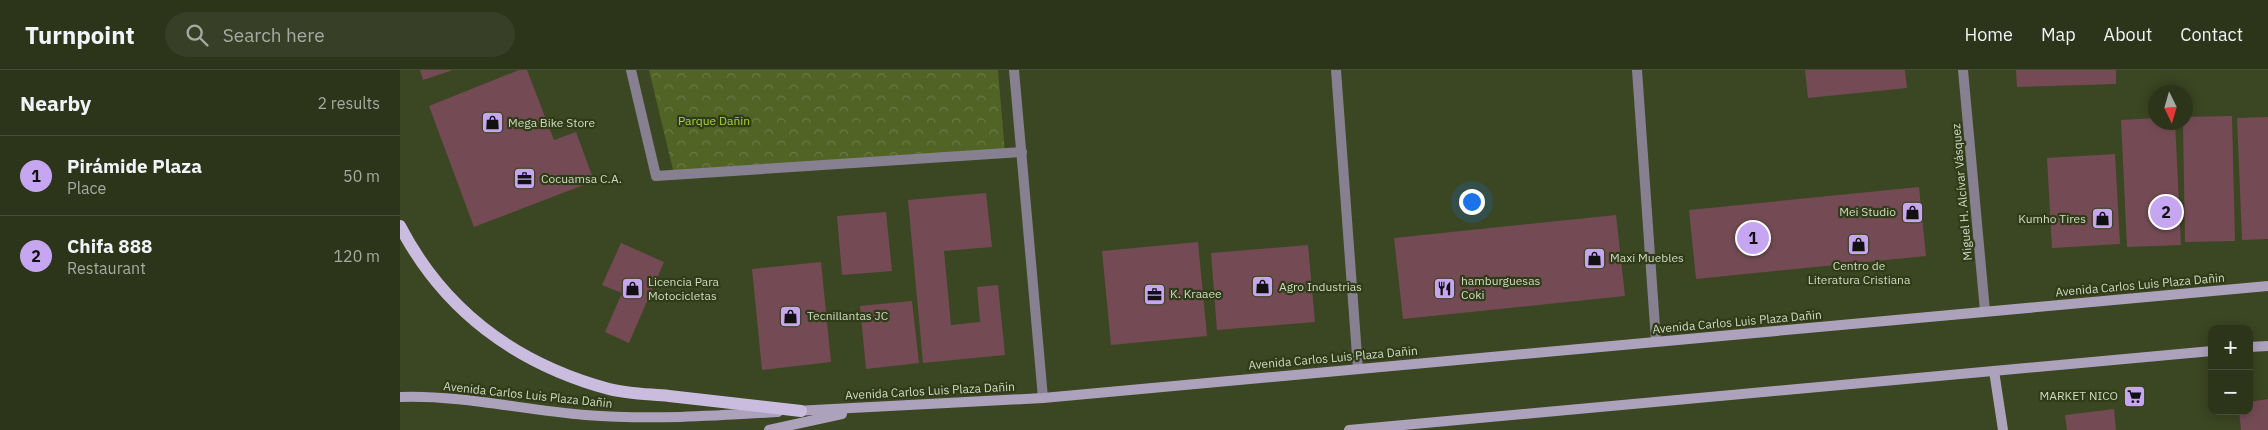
<!DOCTYPE html>
<html lang="en">
<head>
<meta charset="utf-8">
<style>
	body { margin:0; font-family:"IBM Plex Sans",sans-serif; background:#383f27; color:#f1f3f6 }
	.controls { position:absolute; right:15px; bottom:15px; display:grid; overflow:hidden; border-radius:10px; box-shadow:0 2px 12px #0003 }
	.controls button { width:45px; height:45px; display:grid; place-items:center; padding:0; border:0; border-bottom:1px solid #484f39; background:#2c341a; color:#f1f3f6; font:25px sans-serif }
	.compass { position:absolute; left:1748px; top:15px; width:45px; height:45px; border-radius:50%; background:#2c341a; box-shadow:0 2px 12px #0003; rotate:175deg }
	.you { position:absolute; left:1071px; top:131px; width:18px; height:18px; margin:-12px; border:4px solid #fff; border-radius:50%; background:#1a73e8; box-shadow:0 0 0 8px #1a73e833 }
	.badge { display:grid; place-items:center; width:32px; height:32px; border-radius:50%; background:#c6a6f0; color:#111; font-size:16px; font-weight:700 }
	.pin { position:absolute; translate:-50% -50%; border:2px solid #fff; box-shadow:0 1px 5px #0006 }
	.list { margin:0; padding:0; list-style:none }
	h2 { display:flex; justify-content:space-between; align-items:center; height:65px; margin:0; padding:0 20px; font-size:21px }
	h2 small { font-size:16px; font-weight:400; color:#a6aaa2 }
	.list li { display:grid; grid-template-columns:32px 1fr auto; gap:15px; align-items:center; box-sizing:border-box; height:80px; padding:0 20px; border-top:1px solid #484f39 }
	.list b { display:block; font-size:19px; white-space:nowrap }
	.list p { margin:0; font-size:16px; white-space:nowrap; color:#a6aaa2 }
	.list em { font-size:16px; font-style:normal; color:#a6aaa2 }
	.icon { flex:none; width:28px; height:28px; fill:none; stroke:currentColor; stroke-width:2; stroke-linecap:round; stroke-linejoin:round }
	.map { position:relative; flex:none; width:1868px; height:360px; overflow:hidden }
	header { display:flex; align-items:center; gap:30px; box-sizing:border-box; height:70px; padding:0 25px; background:#2c341a; border-bottom:1px solid #484f39 }
	header strong { font-size:24px }
	nav { display:flex; gap:28px; margin-inline-start:auto; font-size:18px }
	.search { width:350px; height:45px; background:#383f27; display:flex; align-items:center; gap:12px; box-sizing:border-box; padding:0 18px; border-radius:28px; color:#a6aaa2; font-size:19px }
	main { display:flex }
	aside { flex:1; background:#2c341a }
	.map>svg:first-child { display:block }
	.forest { fill:url(#forest-crowns) }
	.building { fill:#744b55 }
	.lines { fill:none; stroke-linecap:round; stroke-linejoin:round }
	.street { stroke:#868090; stroke-width:10 }
	.secondary { stroke:#ada2bc; stroke-width:10 }
	.primary { stroke:#cabcde; stroke-width:12 }
	.labels { text-anchor:middle; stroke-width:4.5; stroke-linejoin:round; paint-order:stroke }
	.park-label { font-size:12px; fill:#aad438; stroke:#303c18 }
	.poi-label { font-size:12px; fill:#d1d9c5; stroke:#303c18; text-anchor:start }
	.street-label { font-size:12px; fill:#d1d9c5; stroke:#303c18 }
</style>
</head>
<body>
<header>
<strong>Turnpoint</strong>
<div class="search"><svg class="icon" aria-label="search" viewBox="0 0 24 24"><circle cx="10" cy="10" r="6"/><path d="M15 15l6 6"/></svg>Search here</div>
<nav><a>Home</a><a>Map</a><a>About</a><a>Contact</a></nav>
</header>
<main>
<aside>
<h2>Nearby<small>2 results</small></h2>
<ul class="list">
<li><span class="badge">1</span><div><b>Pirámide Plaza</b><p>Place</p></div><em>50 m</em></li>
<li><span class="badge">2</span><div><b>Chifa 888</b><p>Restaurant</p></div><em>120 m</em></li>
</ul>
</aside>
<div class="map">
<svg width="1868" height="360" viewBox="0 0 1868 360">
	<defs>
		<pattern id="forest-crowns" width="20" height="18" patternUnits="userSpaceOnUse" patternTransform="scale(1.25)"><rect width="20" height="18" fill="#516426"/><path d="M2 6a3 3 0 1 1 6 0M12 15a3 3 0 1 1 6 0" fill="none" stroke="#697a44"/></pattern>
	</defs>
	<rect width="100%" height="100%" fill="#3b4623"/>
	<polygon class="forest" points="249,0 598,0 605,83 274,104"/>
	<g class="building">
		<polygon points="20,0 53,0 23,10"/>
		<polygon points="119,0 127,0 154,70 176,62 194,111 74,157 29,36"/>
		<polygon points="1405,0 1505,0 1507,18 1408,28"/>
		<polygon points="1616,0 1716,0 1716,14 1617,17"/>
		<polygon points="1832,46 1835,171 1785,172 1783,52 1786,52 1786,47"/>
		<polygon points="1868,47 1868,169 1842,170 1837,48"/>
		<polygon points="1756,48 1756,52 1775,52 1781,175 1727,177 1721,50"/>
		<polygon points="1715,84 1720,174 1652,178 1647,88"/>
		<polygon points="1519,117 1526,186 1296,209 1289,140"/>
		<polygon points="586,123 592,177 544,181 551,255 580,252 577,217 598,215 605,285 523,293 508,130"/>
		<polygon points="486,142 492,201 442,205 437,146"/>
		<polygon points="1216,145 1225,226 1003,249 994,168"/>
		<polygon points="798,172 807,266 711,275 702,181"/>
		<polygon points="221,173 264,192 229,273 205,262 222,223 202,215"/>
		<polygon points="908,175 915,252 817,260 811,183"/>
		<polygon points="421,192 431,292 362,300 352,199"/>
		<polygon points="512,231 519,293 466,299 460,236"/>
		<polygon points="1868,329 1868,360 1841,360 1839,341 1849,341 1849,332"/>
		<polygon points="1714,339 1716,360 1667,360 1665,345"/>
	</g>
	<g class="lines">
		<g class="street">
			<polyline points="231,0 256,106 622,82"/>
			<polyline points="614,0 643,328"/>
			<polyline points="936,0 958,299"/>
			<polyline points="1237,0 1256,271"/>
			<polyline points="1563,0 1585,241"/>
		</g>
		<g class="secondary">
			<polyline points="1849,277 1868,276"/>
			<polyline points="1594,301 1603,360"/>
			<path d="M0,327C62,325 123,340 185,345C249,350 313,346 378,342"/>
			<polyline points="395,341 643,328 1868,216"/>
			<polyline points="369,360 442,344"/>
			<polyline points="949,360 1812,281"/>
		</g>
		<path class="primary" d="M0,156C44,241 117,294 209,319C228,324 249,324 269,326C313,331 357,336 401,341"/>
	</g>
	<defs>
		<symbol id="shop-square" viewBox="-11 -11 22 22"><rect x="-9" y="-9" width="18" height="18" rx="4" fill="#c6a6f0" stroke="#303c18"/><path d="M-5-2.5h2.3a2.7 3.5 0 0 1 5.4 0H5L5.5 6h-11ZM-1.5-2.5h3a1.5 2.3 0 0 0-3 0Z" fill="#111"/></symbol>
		<symbol id="office-square" viewBox="-11 -11 22 22"><rect x="-9" y="-9" width="18" height="18" rx="4" fill="#c6a6f0" stroke="#303c18"/><path d="M-6-3h4V-5.5h4V-3h4V5H-6ZM-1-4.5V-3h2v-1.5ZM-6 0V1H6V0Z" fill="#111"/></symbol>
		<symbol id="restaurant-square" viewBox="-11 -11 22 22"><rect x="-9" y="-9" width="18" height="18" rx="4" fill="#c6a6f0" stroke="#303c18"/><path d="M-5-6h1v4h1v-4h1v4h1v-4h1v5L-1.5 .5V6h-2V.5L-5-1ZM5-6V6H3V1.5H1.5Q1.5-4 5-6Z" fill="#111"/></symbol>
		<symbol id="supermarket-square" viewBox="-11 -11 22 22"><rect x="-9" y="-9" width="18" height="18" rx="4" fill="#c6a6f0" stroke="#303c18"/><path d="M-6-5.5h2.5l.6 2H6L4.5 2H-2.5L-4.4-4H-6ZM-1.5 3.2a1.3 1.3 0 1 0 .1 0ZM3 3.2a1.3 1.3 0 1 0 .1 0Z" fill="#111"/></symbol>
	</defs>
	<g fill-rule="evenodd">
		<use href="#shop-square" x="80" y="40" width="25" height="25"/>
		<use href="#office-square" x="112" y="96" width="25" height="25"/>
		<use href="#shop-square" x="1500" y="130" width="25" height="25"/>
		<use href="#shop-square" x="1690" y="136" width="25" height="25"/>
		<use href="#shop-square" x="1446" y="162" width="25" height="25"/>
		<use href="#shop-square" x="1182" y="176" width="25" height="25"/>
		<use href="#shop-square" x="850" y="204" width="25" height="25"/>
		<use href="#restaurant-square" x="1032" y="206" width="25" height="25"/>
		<use href="#shop-square" x="220" y="206" width="25" height="25"/>
		<use href="#office-square" x="742" y="212" width="25" height="25"/>
		<use href="#shop-square" x="378" y="234" width="25" height="25"/>
		<use href="#supermarket-square" x="1722" y="314" width="25" height="25"/>
	</g>
	<g class="labels">
		<g class="park-label">
			<text x="314" y="55">Parque Dañin</text>
		</g>
		<g class="poi-label">
			<text x="108" y="57">Mega Bike Store</text>
			<text x="141" y="113">Cocuamsa C.A.</text>
			<text x="1496" y="146" text-anchor="end">Mei Studio</text>
			<text x="1686" y="153" text-anchor="end">Kumho Tires</text>
			<text x="1210" y="192">Maxi Muebles</text>
			<text x="1459" y="200" text-anchor="middle">Centro de<tspan x="1459" dy="14">Literatura Cristiana</tspan></text>
			<text x="1061" y="215">hamburguesas<tspan x="1061" dy="14">Coki</tspan></text>
			<text x="248" y="216">Licencia Para<tspan x="248" dy="14">Motocicletas</tspan></text>
			<text x="879" y="221">Agro Industrias</text>
			<text x="770" y="228">K. Kraaee</text>
			<text x="407" y="250">Tecnillantas JC</text>
			<text x="1718" y="330" text-anchor="end">MARKET NICO</text>
		</g>
		<g class="street-label">
			<text transform="translate(1562 122) rotate(-95)" y="4">Miguel H. Alcívar Vásquez</text>
			<text transform="translate(1740 215) rotate(-5)" y="4">Avenida Carlos Luis Plaza Dañin</text>
			<text transform="translate(1337 252) rotate(-5)" y="4">Avenida Carlos Luis Plaza Dañin</text>
			<text transform="translate(933 288) rotate(-5)" y="4">Avenida Carlos Luis Plaza Dañin</text>
			<text transform="translate(530 321) rotate(-3)" y="4">Avenida Carlos Luis Plaza Dañin</text>
			<text transform="translate(128 325) rotate(6)" y="4">Avenida Carlos Luis Plaza Dañin</text>
		</g>
	</g>
</svg>
<div class="controls">
<button>+</button>
<button>−</button>
</div>
<svg class="compass" viewBox="-18 -18 36 36"><path d="M0-13l5 13h-10z" fill="#e53935"/><path d="M0 13l5-13h-10z" fill="#a6aaa2"/></svg>
<div class="you"></div>
<div class="pin badge" style="left:1353px;top:168px">1</div>
<div class="pin badge" style="left:1766px;top:142px">2</div>
</div>
</main>
</body>
</html>
